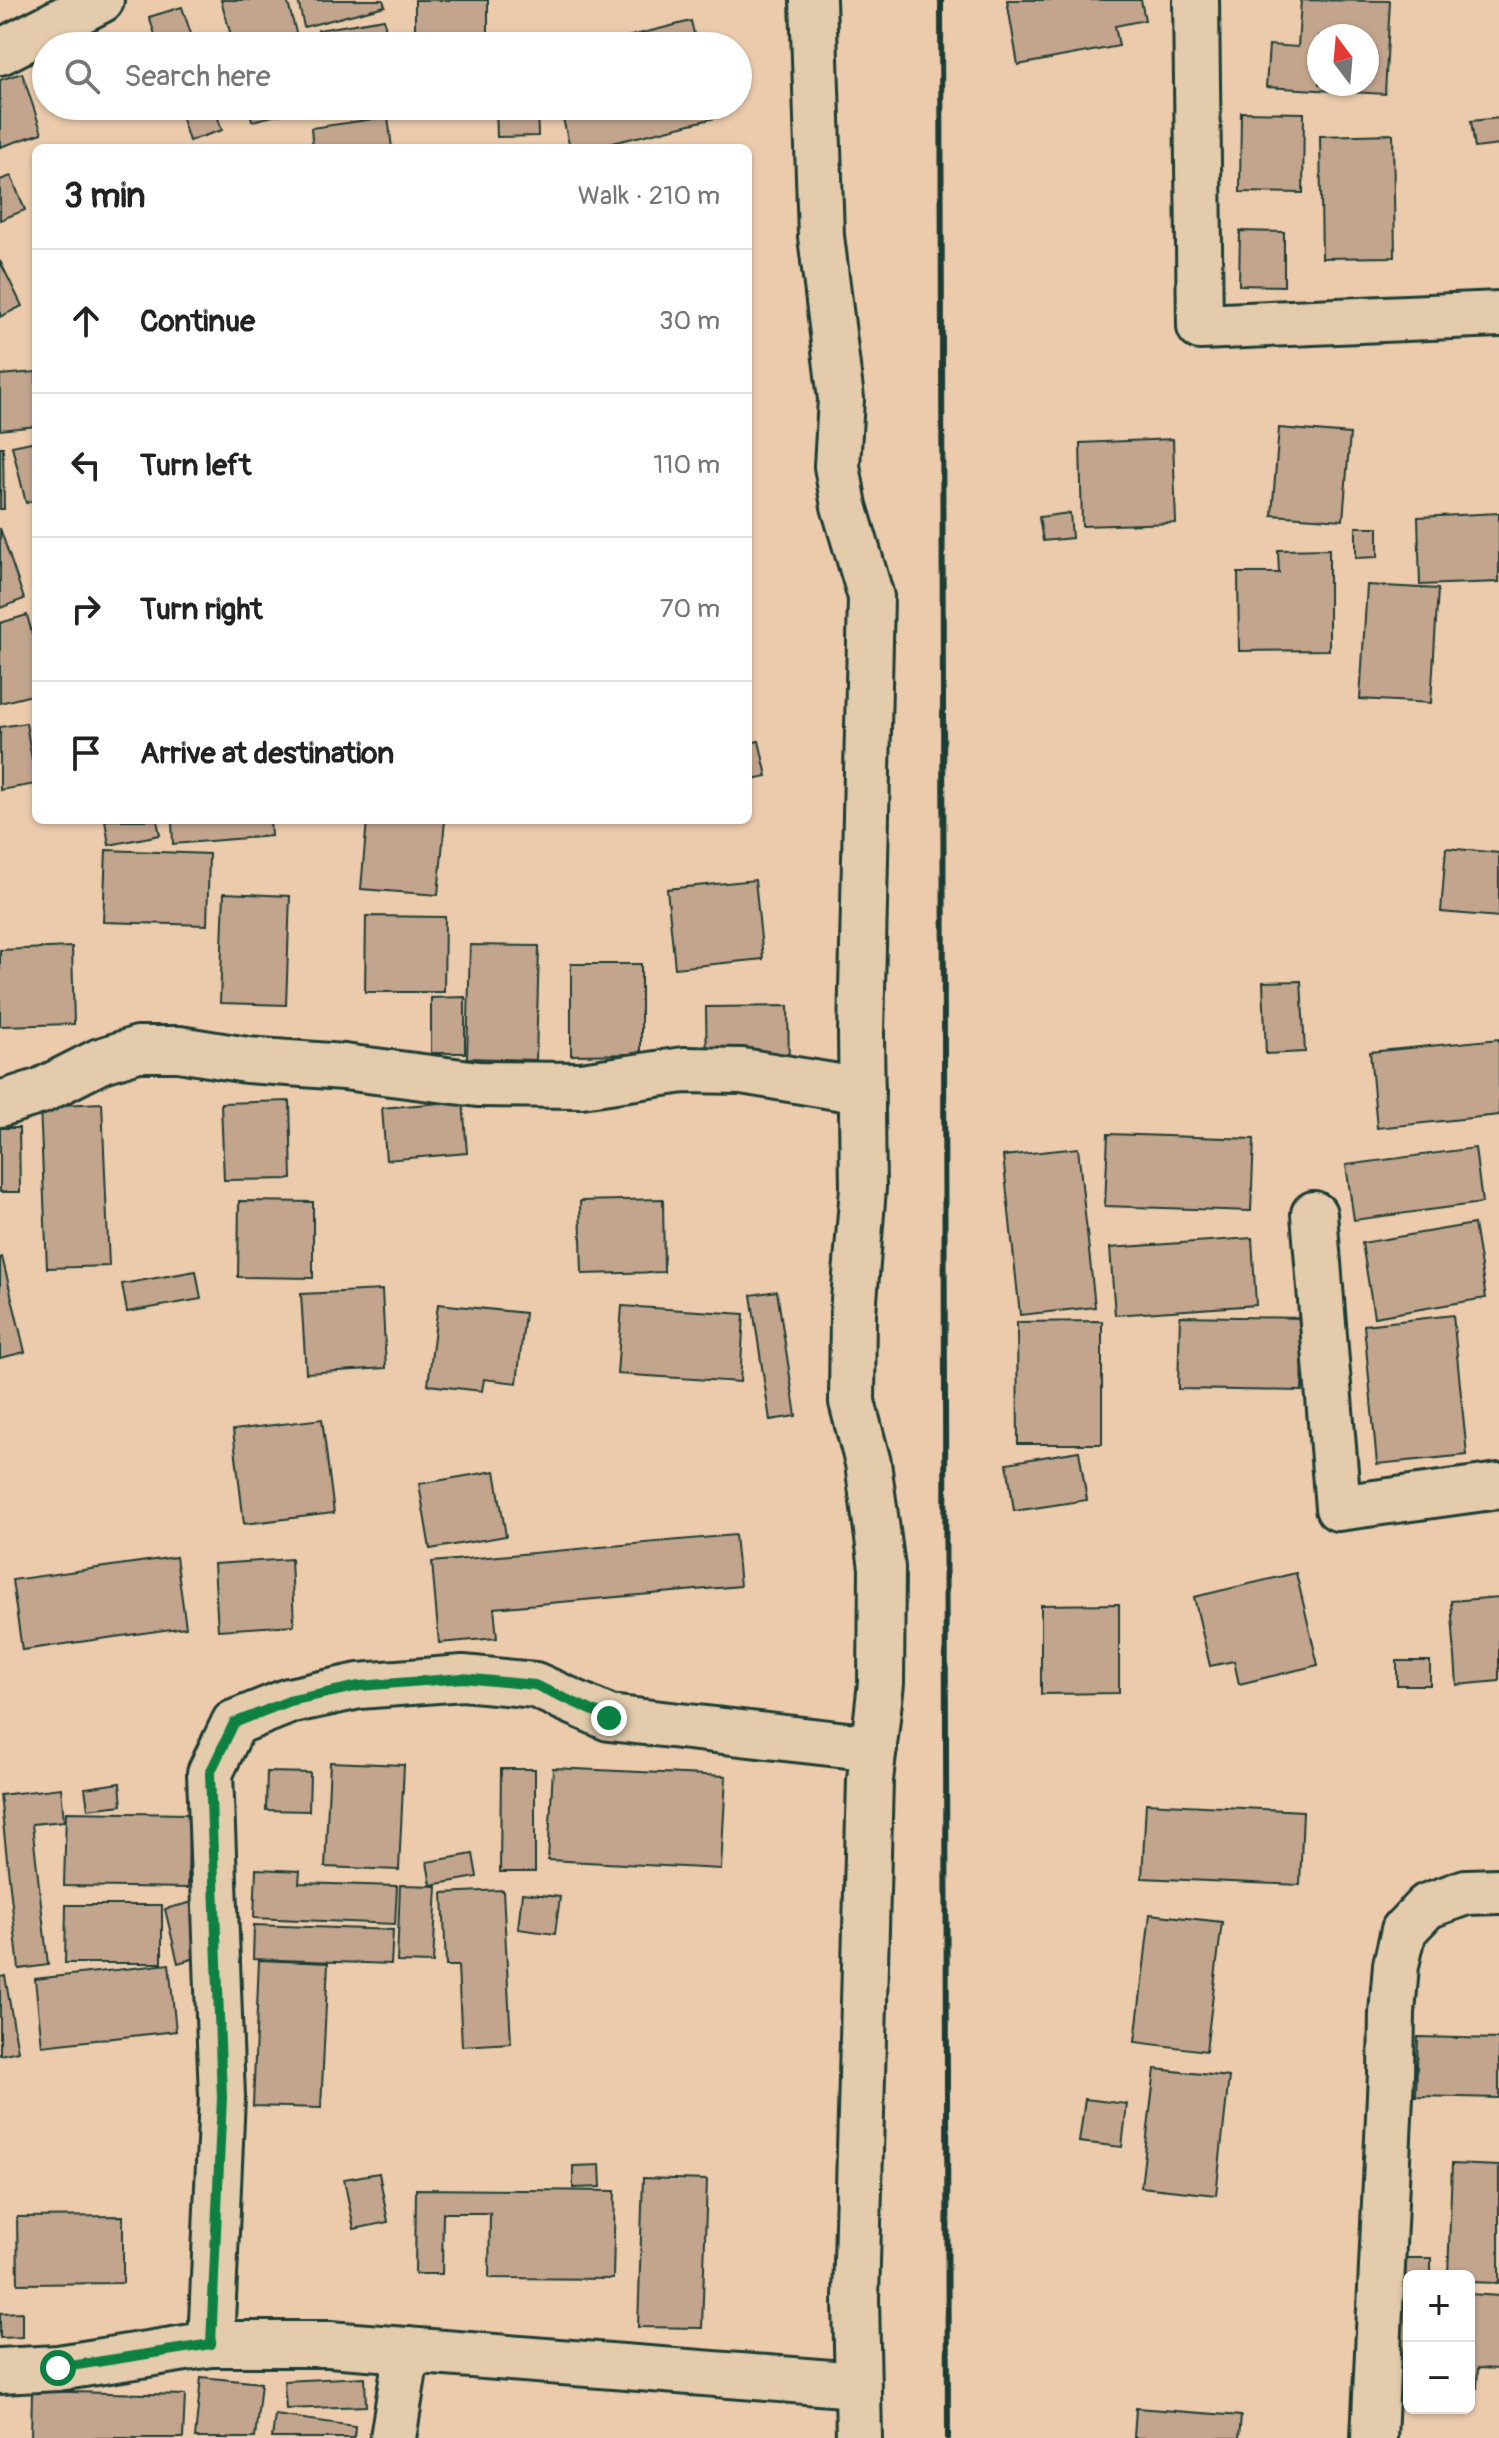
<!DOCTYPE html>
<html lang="en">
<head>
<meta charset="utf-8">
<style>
	body { margin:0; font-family:Pangolin,sans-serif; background:#f2f2f2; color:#222 }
	.controls { position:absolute; right:24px; bottom:24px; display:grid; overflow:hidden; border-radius:12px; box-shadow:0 2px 6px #0004 }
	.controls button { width:72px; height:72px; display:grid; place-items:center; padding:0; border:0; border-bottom:2px solid #e0e0e0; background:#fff; color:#222; font:40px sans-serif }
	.compass { position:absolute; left:1307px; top:24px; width:72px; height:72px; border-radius:50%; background:#fff; box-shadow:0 2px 6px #0004; rotate:344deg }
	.stop { position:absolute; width:24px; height:24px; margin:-18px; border:6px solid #0b8043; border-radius:50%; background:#fff }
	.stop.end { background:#0b8043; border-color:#fff; box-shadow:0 2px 8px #0008 }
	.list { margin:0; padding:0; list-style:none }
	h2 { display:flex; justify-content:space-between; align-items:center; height:104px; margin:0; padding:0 32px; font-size:34px }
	h2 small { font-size:26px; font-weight:400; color:#767676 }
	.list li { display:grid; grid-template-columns:52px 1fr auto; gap:24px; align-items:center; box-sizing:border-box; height:144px; padding:0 32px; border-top:2px solid #e0e0e0 }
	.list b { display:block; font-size:30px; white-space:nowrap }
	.list em { font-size:26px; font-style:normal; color:#767676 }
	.icon { flex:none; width:44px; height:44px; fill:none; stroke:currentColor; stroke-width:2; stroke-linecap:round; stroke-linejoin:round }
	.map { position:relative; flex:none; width:1499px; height:2438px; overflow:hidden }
	.search { position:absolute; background:#fff; box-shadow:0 2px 6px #0004; left:32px; top:32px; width:720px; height:88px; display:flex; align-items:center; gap:20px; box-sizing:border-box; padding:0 28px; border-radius:44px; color:#767676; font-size:30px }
	.panel { position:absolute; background:#fff; box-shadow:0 2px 6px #0004; left:32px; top:144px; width:720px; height:680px; border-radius:12px }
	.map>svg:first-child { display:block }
	.building { fill:#c3a58e; stroke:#1f3d34; stroke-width:2; fill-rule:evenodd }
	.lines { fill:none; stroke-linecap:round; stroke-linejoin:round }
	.minor-casing { stroke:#1f3d34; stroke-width:50 }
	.minor { stroke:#e3cbac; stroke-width:44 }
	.rail { stroke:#1f3d34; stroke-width:6 }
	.route { stroke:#0b8043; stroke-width:10 }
</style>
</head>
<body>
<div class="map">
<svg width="1499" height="2438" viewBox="0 0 1499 2438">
	<rect width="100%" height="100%" fill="#ebcbac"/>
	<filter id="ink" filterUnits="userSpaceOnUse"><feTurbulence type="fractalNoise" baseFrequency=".0125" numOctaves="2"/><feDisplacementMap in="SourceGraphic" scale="16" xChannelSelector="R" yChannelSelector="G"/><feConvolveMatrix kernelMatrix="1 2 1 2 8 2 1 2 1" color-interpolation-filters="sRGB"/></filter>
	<g filter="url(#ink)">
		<g class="building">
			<polygon points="221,0 287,0 297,36 259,46 234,46"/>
			<polygon points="298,0 383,0 385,6 304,27"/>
			<rect x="415" y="0" width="73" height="46"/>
			<polygon points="1007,0 1141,0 1145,20 1115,26 1119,46 1018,65"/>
			<path d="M1301,0L1390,1L1385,94L1266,87L1269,45L1298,47ZM1319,36H1367V84H1319Z"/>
			<polygon points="182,7 195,46 159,46 149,17"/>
			<polygon points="384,19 388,46 320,46 318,30"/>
			<polygon points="691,21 697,46 591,46"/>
			<polygon points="22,73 42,133 0,147 0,80"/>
			<polygon points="178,106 214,106 222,130 189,141"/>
			<polygon points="249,106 310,106 311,107 252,121"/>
			<polygon points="496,106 537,106 538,136 497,137"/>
			<polygon points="560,106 712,106 715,118 592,148 570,148"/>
			<polygon points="1241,112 1304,113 1303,193 1240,192"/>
			<polygon points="388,117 392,148 313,148 311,128"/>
			<polygon points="1499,118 1499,145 1475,148 1471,121"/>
			<polygon points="1393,134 1395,257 1322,258 1320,136"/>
			<polygon points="11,176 25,210 0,220 0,180"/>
			<polygon points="1240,231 1284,232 1284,286 1239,285"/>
			<polygon points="0,261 22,306 0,317"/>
			<polygon points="36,372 36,426 0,430 0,375"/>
			<polygon points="1279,428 1350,434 1343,520 1272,515"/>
			<polygon points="1173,439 1176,523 1082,526 1080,443"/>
			<polygon points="36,441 36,500 26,503 12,446"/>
			<polygon points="0,447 3,447 4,509 0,509"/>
			<polygon points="1070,513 1072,538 1043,541 1039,517"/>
			<polygon points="1499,513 1499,582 1420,585 1418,517"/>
			<polygon points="1356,527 1378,527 1378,557 1356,558"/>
			<polygon points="0,528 24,599 0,608"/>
			<polygon points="1329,549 1329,650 1239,651 1238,573 1279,573 1278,550"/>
			<polygon points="1367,585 1438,589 1431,703 1360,699"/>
			<polygon points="27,615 36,648 36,694 0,703 0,623"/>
			<polygon points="26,723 36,784 0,790 0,727"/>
			<polygon points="759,741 767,776 748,780 748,743"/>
			<polygon points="105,820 157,820 160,835 109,845"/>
			<polygon points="172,820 270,820 271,836 173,844"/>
			<polygon points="367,820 445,820 438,895 361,889"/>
			<polygon points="1446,848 1499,853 1499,917 1441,912"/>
			<polygon points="106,850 209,854 207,925 103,922"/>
			<polygon points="755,880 763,959 675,968 667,889"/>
			<polygon points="224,893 290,896 286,1005 220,1003"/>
			<polygon points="366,916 445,917 444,992 365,992"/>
			<polygon points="470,945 539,946 536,1060 467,1058"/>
			<polygon points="72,947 74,1024 0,1026 0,950"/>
			<polygon points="571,964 641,964 641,1054 571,1055"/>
			<polygon points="1301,981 1305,1052 1266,1054 1263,982"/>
			<polygon points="465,997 465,1053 431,1053 431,998"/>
			<polygon points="788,1006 789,1067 707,1069 706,1007"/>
			<polygon points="1499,1039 1499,1115 1377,1128 1370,1052"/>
			<polygon points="290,1101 292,1179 224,1180 221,1103"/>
			<polygon points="463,1101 467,1153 386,1160 382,1108"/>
			<polygon points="102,1103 109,1266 47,1268 40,1106"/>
			<polygon points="0,1128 19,1128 20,1192 0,1192"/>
			<polygon points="1108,1134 1254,1139 1251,1211 1105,1206"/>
			<polygon points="1078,1148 1095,1307 1020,1315 1003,1156"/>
			<polygon points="1475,1148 1482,1203 1354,1220 1346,1165"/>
			<polygon points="663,1199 664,1272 582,1274 580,1201"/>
			<polygon points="239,1201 313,1202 313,1278 238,1277"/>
			<polygon points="1474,1224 1486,1298 1374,1317 1362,1243"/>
			<polygon points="1252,1238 1256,1305 1115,1315 1110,1248"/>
			<polygon points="2,1257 25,1352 0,1358 0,1258"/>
			<polygon points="196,1271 201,1299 127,1312 122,1284"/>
			<polygon points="382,1290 386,1368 306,1373 301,1294"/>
			<polygon points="777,1291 796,1416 770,1420 751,1295"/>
			<polygon points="438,1304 525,1313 517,1383 484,1379 482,1391 428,1385"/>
			<polygon points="622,1306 744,1314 740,1382 617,1374"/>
			<polygon points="1453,1315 1467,1455 1377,1464 1364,1325"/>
			<polygon points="1180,1316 1304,1318 1302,1391 1178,1389"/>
			<polygon points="1102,1321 1102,1444 1018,1444 1017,1322"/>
			<polygon points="322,1419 334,1513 244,1524 233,1430"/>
			<polygon points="1079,1451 1087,1500 1014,1511 1007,1463"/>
			<polygon points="495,1471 506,1536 430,1549 419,1484"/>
			<polygon points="735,1535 740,1586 494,1608 497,1638 439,1643 432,1562"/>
			<polygon points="176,1557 186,1627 22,1650 12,1580"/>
			<polygon points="291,1559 294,1625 218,1630 214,1564"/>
			<polygon points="1296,1573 1318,1665 1239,1684 1234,1661 1210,1666 1194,1597"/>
			<polygon points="1499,1597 1499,1681 1457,1685 1451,1601"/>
			<polygon points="1119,1604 1119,1693 1041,1694 1041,1605"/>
			<rect x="1397" y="1661" width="33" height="24"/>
			<polygon points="330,1762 404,1765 399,1870 325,1867"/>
			<polygon points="553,1768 726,1776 721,1869 548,1860"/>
			<polygon points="501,1769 535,1769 535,1872 500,1872"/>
			<polygon points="267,1772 310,1773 309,1811 266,1810"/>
			<polygon points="120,1783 122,1805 88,1809 85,1788"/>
			<polygon points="61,1788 64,1821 32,1824 48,1965 19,1969 0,1795"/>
			<polygon points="1146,1803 1303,1811 1300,1885 1142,1878"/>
			<polygon points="66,1812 189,1814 188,1888 64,1886"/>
			<polygon points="473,1854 477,1877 431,1885 427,1862"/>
			<polygon points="256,1869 300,1871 299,1883 397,1886 395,1924 254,1918"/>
			<polygon points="400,1885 437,1886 433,1963 397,1962"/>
			<polygon points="503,1890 511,2043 462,2046 458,1966 446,1966 443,1893"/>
			<polygon points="522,1893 560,1897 555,1934 518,1929"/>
			<polygon points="193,1902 206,1955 178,1963 165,1909"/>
			<polygon points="66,1905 162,1905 162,1963 65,1963"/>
			<polygon points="1150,1914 1222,1922 1206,2051 1135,2042"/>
			<polygon points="254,1925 393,1930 391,1964 253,1959"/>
			<polygon points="259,1960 328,1963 321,2108 253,2106"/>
			<polygon points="169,1964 176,2031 42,2046 35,1979"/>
			<polygon points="5,1976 18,2051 0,2055 0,1977"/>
			<polygon points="1418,2037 1499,2039 1499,2098 1416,2096"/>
			<polygon points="1155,2069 1229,2077 1216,2195 1141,2187"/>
			<polygon points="1085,2099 1127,2104 1122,2147 1079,2142"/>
			<polygon points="1452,2164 1499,2166 1499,2283 1469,2282 1469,2276 1448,2276"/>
			<polygon points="600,2165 601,2187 573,2188 573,2166"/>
			<polygon points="379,2173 388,2222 354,2229 344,2179"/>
			<polygon points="643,2178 707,2180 702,2328 638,2327"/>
			<polygon points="416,2189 615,2191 613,2279 489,2278 490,2213 443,2213 442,2274 415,2274"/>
			<polygon points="123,2216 123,2283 18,2284 17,2217"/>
			<polygon points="1398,2258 1431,2258 1431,2276 1399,2278"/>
			<polygon points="1401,2289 1409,2290 1409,2358 1396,2357"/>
			<polygon points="1469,2294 1499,2296 1499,2369 1478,2368 1477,2388 1469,2387"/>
			<polygon points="22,2312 22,2337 0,2338 0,2313"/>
			<polygon points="201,2377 261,2383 255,2438 195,2438"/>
			<polygon points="365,2377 366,2406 286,2409 284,2381"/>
			<polygon points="32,2391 185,2395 183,2438 31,2438"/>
			<polygon points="1136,2408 1241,2416 1239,2438 1134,2438"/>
			<polygon points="275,2415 355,2426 354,2438 272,2438"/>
		</g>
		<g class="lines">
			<defs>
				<g id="minor">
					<polyline points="813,0 821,236 841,399 837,466 844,506 871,597 861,1034 863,1188 853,1313 852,1402 868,1463 882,1568 881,1683 870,1780 856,2299 859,2438"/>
					<polyline points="1196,0 1200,327 1499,314"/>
					<polyline points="0,52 101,0"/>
					<polyline points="0,1104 41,1091 100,1061 138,1049 179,1049 247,1060 344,1067 478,1084 581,1085 684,1070 742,1071 862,1091"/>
					<polyline points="1314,1214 1338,1508 1499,1486"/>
					<polyline points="211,2344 222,2097 210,1773 234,1723 289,1701 359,1686 463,1678 535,1685 609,1718 874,1748"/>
					<polyline points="0,2371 58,2368 211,2344 329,2344 857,2385"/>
					<polyline points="393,2438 407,2350"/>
					<polyline points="1374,2438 1391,2074 1392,2013 1396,1965 1404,1930 1427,1906 1466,1892 1499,1891"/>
				</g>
			</defs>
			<use href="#minor" class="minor-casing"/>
			<use href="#minor" class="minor"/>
			<polyline class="rail" points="941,0 948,2438"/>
		</g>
	</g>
	<g class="lines" filter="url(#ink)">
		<polyline class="route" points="58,2368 211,2344 222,2097 210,1773 234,1723 289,1701 359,1686 463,1678 535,1685 609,1718"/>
	</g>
</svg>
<div class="controls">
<button>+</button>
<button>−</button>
</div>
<svg class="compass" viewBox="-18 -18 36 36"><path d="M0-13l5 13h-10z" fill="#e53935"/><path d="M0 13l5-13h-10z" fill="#767676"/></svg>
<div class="stop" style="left:58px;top:2368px"></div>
<div class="stop end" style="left:609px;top:1718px"></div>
<div class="search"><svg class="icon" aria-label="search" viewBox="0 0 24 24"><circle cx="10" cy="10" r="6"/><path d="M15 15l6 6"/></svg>Search here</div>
<section class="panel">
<h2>3 min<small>Walk · 210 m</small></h2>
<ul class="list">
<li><svg class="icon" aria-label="ahead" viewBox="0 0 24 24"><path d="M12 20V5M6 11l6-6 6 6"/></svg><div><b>Continue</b></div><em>30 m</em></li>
<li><svg class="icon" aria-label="left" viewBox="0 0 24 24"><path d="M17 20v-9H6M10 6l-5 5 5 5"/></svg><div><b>Turn left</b></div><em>110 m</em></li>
<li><svg class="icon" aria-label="right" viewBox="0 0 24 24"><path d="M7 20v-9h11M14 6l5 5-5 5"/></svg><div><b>Turn right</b></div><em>70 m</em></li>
<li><svg class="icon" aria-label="arrive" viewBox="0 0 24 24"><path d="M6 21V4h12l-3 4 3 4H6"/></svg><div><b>Arrive at destination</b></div></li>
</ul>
</section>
</div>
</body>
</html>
